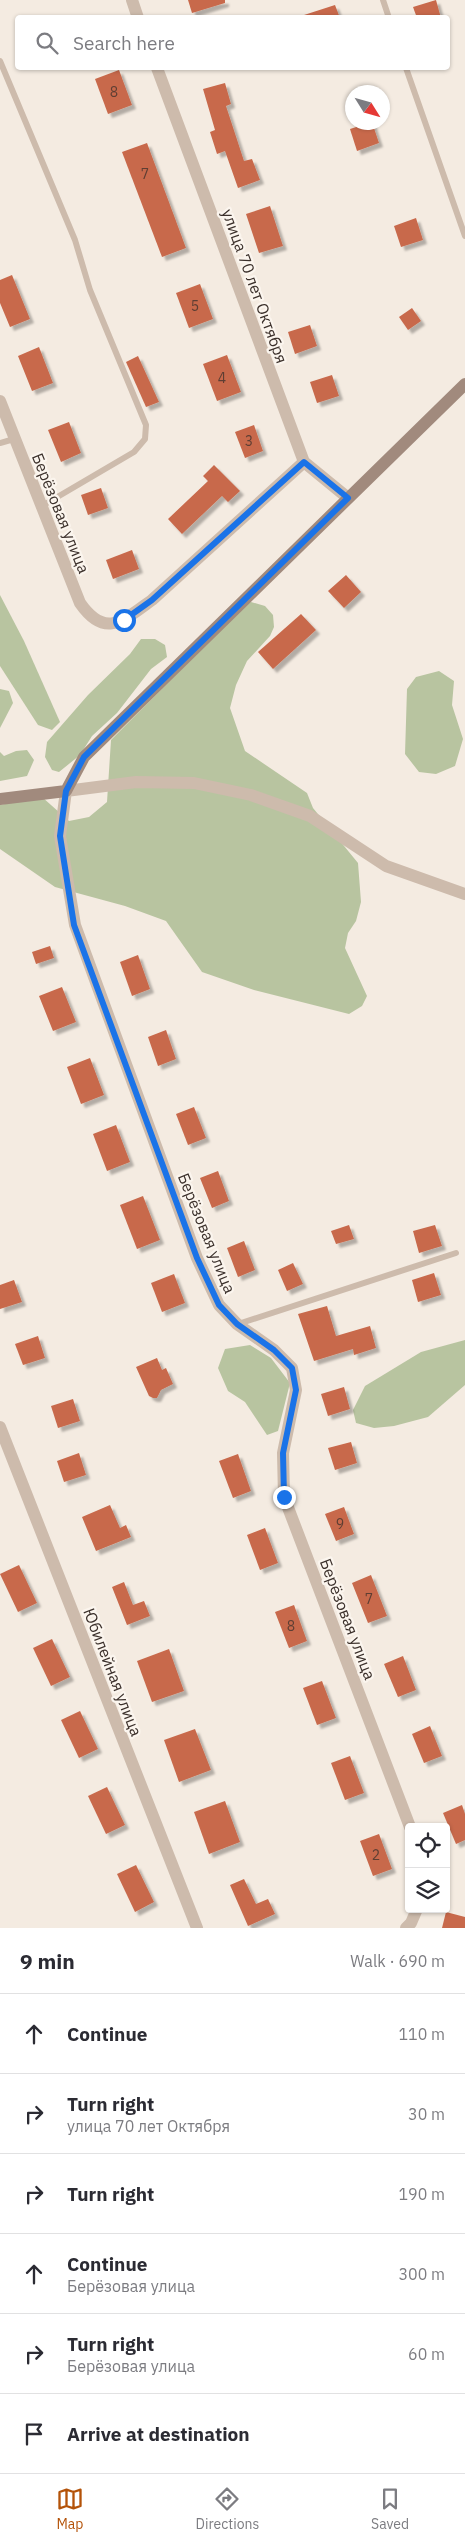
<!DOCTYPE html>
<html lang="en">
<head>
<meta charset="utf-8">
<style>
	body { margin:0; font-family:"IBM Plex Sans",sans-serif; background:#f7f7f7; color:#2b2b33 }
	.controls { position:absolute; right:15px; bottom:15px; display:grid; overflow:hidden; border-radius:5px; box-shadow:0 1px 4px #0004 }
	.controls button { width:45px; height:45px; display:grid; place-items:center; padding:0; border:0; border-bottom:1px solid #e1e1e2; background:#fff; color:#2b2b33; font:25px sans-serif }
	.compass { position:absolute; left:345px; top:85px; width:45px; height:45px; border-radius:50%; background:#fff; box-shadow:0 1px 4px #0004; rotate:127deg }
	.stop { position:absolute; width:15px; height:15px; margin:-11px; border:4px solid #1a73e8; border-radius:50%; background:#fff }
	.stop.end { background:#1a73e8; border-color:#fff; box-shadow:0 1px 5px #0008 }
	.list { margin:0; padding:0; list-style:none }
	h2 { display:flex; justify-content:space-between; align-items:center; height:65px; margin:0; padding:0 20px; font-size:21px }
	h2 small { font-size:16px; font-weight:400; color:#7c7c81 }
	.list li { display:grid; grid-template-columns:32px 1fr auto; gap:15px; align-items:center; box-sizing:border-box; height:80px; padding:0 20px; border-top:1px solid #e1e1e2 }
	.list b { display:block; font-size:19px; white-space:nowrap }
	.list p { margin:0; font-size:16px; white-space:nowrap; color:#7c7c81 }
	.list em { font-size:16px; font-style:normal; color:#7c7c81 }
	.icon { flex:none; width:28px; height:28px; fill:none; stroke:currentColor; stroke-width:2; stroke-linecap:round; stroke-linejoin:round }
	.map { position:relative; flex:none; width:465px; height:1928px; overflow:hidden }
	.search { position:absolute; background:#fff; box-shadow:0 1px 4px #0004; left:15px; right:15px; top:15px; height:55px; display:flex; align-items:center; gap:12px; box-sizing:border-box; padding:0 18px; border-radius:5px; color:#7c7c81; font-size:19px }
	.sheet { height:545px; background:#fff }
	nav { display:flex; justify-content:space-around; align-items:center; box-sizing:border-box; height:70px; border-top:1px solid #e1e1e2; background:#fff; font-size:14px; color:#7c7c81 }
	nav a { display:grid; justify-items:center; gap:2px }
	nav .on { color:#b45309 }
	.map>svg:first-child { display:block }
	.green { fill:#b8c4a0 }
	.building { fill:#c8694b; filter:url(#shadow) }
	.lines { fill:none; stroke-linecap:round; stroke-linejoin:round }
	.lane { stroke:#cdbbac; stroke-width:6 }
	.street { stroke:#cdbbac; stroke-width:12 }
	.secondary { stroke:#a18a7d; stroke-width:12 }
	.route { stroke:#1a73e8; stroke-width:6 }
	.labels { text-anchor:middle; stroke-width:4.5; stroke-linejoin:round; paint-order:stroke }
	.number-label { font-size:14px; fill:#5e3e33 }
	.street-label { font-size:16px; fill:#3b302b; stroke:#fbf5ee }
</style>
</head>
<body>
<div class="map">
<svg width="465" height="1928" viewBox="0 0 465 1928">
	<defs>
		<filter id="shadow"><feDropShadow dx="4" dy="4" stdDeviation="1" flood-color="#0004"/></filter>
	</defs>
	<rect width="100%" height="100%" fill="#f4ebe1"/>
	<g class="green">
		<polygon points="0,595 24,641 60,722 52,730 38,725 0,666"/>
		<polygon points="251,602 265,606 273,615 274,627 270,636 247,661 236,685 230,708 245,751 307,793 313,808 358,863 361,902 356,921 348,933 345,948 367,996 362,1006 349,1014 254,990 202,972 166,921 125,906 55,887 0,849 0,805 42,797 69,821 89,817 107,802 111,740 247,603"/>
		<polygon points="141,639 155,639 165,645 167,657 151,669 117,713 92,736 80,755 59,772 52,770 45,757 47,742 88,695 130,654"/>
		<polygon points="439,671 454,681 452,705 463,739 455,766 436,774 419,772 405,754 407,689 416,677"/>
		<polygon points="0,689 9,691 13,703 0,728"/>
		<polygon points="27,750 34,760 27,776 0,781 0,752 4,756 16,751"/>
		<polygon points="465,1340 465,1385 428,1417 394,1426 374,1428 356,1423 353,1410 365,1386 421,1352"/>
		<polygon points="250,1345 271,1358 290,1383 278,1431 267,1435 245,1402 228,1391 218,1368 225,1349"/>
	</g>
	<g class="building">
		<polygon points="188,0 225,0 225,3 192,13"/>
		<polygon points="436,0 441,18 417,18 413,7"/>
		<polygon points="335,5 340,18 305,18 304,15"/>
		<polygon points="119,70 132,105 108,114 95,79"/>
		<polygon points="225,83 231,104 226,106 244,161 252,159 260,180 238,188 225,151 217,154 210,132 215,130 203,89"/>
		<polygon points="372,122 379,143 357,151 350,129"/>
		<polygon points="147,143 186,248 162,257 122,152"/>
		<polygon points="270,206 283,246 259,253 246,214"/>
		<polygon points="416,218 423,240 401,247 394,226"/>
		<polygon points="12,275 30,319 10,327 0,303 0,280"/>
		<polygon points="200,284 213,319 189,328 176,293"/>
		<polygon points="412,308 421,321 408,330 399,317"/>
		<polygon points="310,325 317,346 295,354 288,332"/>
		<polygon points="39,347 53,383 32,391 18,356"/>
		<polygon points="227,355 241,392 217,401 203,364"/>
		<polygon points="138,356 159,402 146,407 126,362"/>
		<polygon points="332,375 339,396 317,403 310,382"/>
		<polygon points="69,422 81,453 61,462 48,430"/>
		<polygon points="254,425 263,451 245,458 235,432"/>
		<polygon points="214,465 240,491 228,502 222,496 182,534 168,519 208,481 203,476"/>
		<polygon points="101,488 108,508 88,515 81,495"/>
		<polygon points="132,550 139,569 113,579 106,560"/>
		<polygon points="346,575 361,592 344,608 328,591"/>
		<polygon points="301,614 316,630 273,669 258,652"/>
		<polygon points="50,946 54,958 36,964 32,952"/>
		<polygon points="138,955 150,989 132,996 120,962"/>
		<polygon points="62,987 76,1022 53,1031 39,996"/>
		<polygon points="166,1030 176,1059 158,1066 148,1037"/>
		<polygon points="90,1058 104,1095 81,1104 67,1067"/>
		<polygon points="194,1107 206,1138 188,1145 176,1114"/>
		<polygon points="116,1125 130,1162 107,1171 93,1134"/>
		<polygon points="218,1171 229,1201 212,1208 200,1178"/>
		<polygon points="143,1196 160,1240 137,1249 120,1205"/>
		<polygon points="349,1225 354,1239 336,1244 331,1231"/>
		<polygon points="435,1225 442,1246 419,1253 413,1231"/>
		<polygon points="244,1241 255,1270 238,1277 227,1248"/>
		<polygon points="293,1263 303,1284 287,1291 278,1270"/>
		<polygon points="434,1273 441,1295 418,1302 412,1280"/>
		<polygon points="174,1274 185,1303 162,1312 151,1283"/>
		<polygon points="14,1280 22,1302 0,1309 0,1285"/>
		<polygon points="327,1306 336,1336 370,1326 376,1348 354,1355 353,1349 314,1361 298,1314"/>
		<polygon points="38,1336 45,1358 23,1365 15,1344"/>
		<polygon points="157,1358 162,1370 166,1368 173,1384 161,1390 157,1398 153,1398 149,1396 136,1367"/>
		<polygon points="344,1387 350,1409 328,1416 321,1394"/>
		<polygon points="73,1399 80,1421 58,1428 51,1406"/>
		<polygon points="351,1442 357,1463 335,1470 328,1448"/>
		<polygon points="79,1453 86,1475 64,1482 57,1461"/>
		<polygon points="238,1454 251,1491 233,1498 219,1461"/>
		<polygon points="110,1505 120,1528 126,1525 131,1537 96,1551 82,1517"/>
		<polygon points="344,1507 354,1534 336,1541 325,1514"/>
		<polygon points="265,1528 278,1563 260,1570 247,1535"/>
		<polygon points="19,1565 37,1603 18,1612 0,1574"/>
		<polygon points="371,1575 387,1616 368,1623 352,1583"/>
		<polygon points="124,1582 133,1605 144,1601 150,1616 127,1625 112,1587"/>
		<polygon points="294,1605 307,1641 289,1648 275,1612"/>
		<polygon points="52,1639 70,1677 51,1686 33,1648"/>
		<polygon points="169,1649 184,1691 152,1702 137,1661"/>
		<polygon points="403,1656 416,1690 398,1697 384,1664"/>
		<polygon points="322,1681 336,1718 317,1725 303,1688"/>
		<polygon points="80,1711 98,1749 79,1758 61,1720"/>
		<polygon points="430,1726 442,1756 424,1763 412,1734"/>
		<polygon points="195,1729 211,1770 179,1782 164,1740"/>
		<polygon points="350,1756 364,1793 345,1800 331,1763"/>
		<polygon points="107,1787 125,1825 106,1834 88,1796"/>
		<polygon points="225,1801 240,1842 209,1854 194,1812"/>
		<polygon points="462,1805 465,1814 465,1840 456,1844 443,1813"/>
		<polygon points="379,1834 392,1869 373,1876 360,1841"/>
		<polygon points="136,1865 154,1902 135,1912 117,1874"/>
		<polygon points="244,1879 256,1904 268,1899 275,1914 248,1926 230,1885"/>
		<polygon points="446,1912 465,1917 465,1928 442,1928"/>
	</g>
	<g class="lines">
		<g class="lane">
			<polyline points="383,0 389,18"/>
			<polyline points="0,61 75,240 90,290 146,425 145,439 134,452 42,506"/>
			<polyline points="406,68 465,236"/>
			<polyline points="0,443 14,439"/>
			<polyline points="238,1324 456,1253"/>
		</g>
		<g class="street">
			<polyline points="132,0 138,18"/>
			<polyline points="157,68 304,462 348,498"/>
			<path d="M0,401L80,603C105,639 123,621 152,600L304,462"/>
			<polyline points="0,1427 197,1928"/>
			<polyline points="410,1827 284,1497 283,1453 296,1390 292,1368 274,1350 237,1324 219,1305 197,1258 75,925 60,836 66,791 136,782 194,783 251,795 310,816 386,866 465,894"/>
			<polyline points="406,1928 411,1923 417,1909"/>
		</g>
		<polyline class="secondary" points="0,799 66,791 84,757 465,384"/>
	</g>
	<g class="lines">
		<polyline class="route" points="124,620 152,600 304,462 348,498 84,757 66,791 60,836 74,925 197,1258 219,1305 237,1324 274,1350 292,1368 296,1390 283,1453 284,1497"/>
	</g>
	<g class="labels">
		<g class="number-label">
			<text x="114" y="97">8</text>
			<text x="145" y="179">7</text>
			<text x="195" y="311">5</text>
			<text x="222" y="383">4</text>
			<text x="249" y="446">3</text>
			<text x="340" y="1529">9</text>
			<text x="369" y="1604">7</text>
			<text x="291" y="1631">8</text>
			<text x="376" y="1860">2</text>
		</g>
		<g class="street-label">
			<text transform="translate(255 286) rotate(70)" y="6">улица 70 лет Октября</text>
			<text transform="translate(61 513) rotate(68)" y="6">Берёзовая улица</text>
			<text transform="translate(207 1233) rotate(68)" y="6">Берёзовая улица</text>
			<text transform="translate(348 1619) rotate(69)" y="6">Берёзовая улица</text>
			<text transform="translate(113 1672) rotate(69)" y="6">Юбилейная улица</text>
		</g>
	</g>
</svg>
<div class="controls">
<button><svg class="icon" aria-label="locate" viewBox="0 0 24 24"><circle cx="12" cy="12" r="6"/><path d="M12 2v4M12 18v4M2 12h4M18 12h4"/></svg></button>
<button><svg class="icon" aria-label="layers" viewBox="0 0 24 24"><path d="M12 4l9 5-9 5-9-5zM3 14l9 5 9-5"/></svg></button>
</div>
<svg class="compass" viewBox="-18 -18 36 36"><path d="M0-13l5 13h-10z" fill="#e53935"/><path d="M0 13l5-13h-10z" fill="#7c7c81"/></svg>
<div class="stop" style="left:124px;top:620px"></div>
<div class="stop end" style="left:284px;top:1497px"></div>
<div class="search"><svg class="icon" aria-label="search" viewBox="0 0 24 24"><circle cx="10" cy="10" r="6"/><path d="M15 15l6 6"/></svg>Search here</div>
</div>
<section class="sheet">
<h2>9 min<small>Walk · 690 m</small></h2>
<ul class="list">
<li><svg class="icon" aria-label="ahead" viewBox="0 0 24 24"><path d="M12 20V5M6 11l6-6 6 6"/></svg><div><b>Continue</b></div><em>110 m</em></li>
<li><svg class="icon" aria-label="right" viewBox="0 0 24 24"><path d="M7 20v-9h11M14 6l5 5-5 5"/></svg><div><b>Turn right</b><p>улица 70 лет Октября</p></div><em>30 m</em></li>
<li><svg class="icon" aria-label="right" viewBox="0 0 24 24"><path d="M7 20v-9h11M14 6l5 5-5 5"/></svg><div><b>Turn right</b></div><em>190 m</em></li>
<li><svg class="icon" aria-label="ahead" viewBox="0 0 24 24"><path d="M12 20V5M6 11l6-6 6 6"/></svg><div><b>Continue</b><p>Берёзовая улица</p></div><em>300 m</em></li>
<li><svg class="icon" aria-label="right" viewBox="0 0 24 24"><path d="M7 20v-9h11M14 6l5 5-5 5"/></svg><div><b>Turn right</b><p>Берёзовая улица</p></div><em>60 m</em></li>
<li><svg class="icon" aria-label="arrive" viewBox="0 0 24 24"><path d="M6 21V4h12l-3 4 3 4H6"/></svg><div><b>Arrive at destination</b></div></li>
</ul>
</section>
<nav>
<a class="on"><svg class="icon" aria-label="map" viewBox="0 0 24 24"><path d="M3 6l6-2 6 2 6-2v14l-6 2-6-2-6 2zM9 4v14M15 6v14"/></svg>Map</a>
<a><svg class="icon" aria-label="directions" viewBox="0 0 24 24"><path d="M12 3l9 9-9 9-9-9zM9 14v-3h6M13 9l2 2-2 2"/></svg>Directions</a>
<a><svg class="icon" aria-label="saved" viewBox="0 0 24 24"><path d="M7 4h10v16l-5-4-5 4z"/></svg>Saved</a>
</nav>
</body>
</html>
